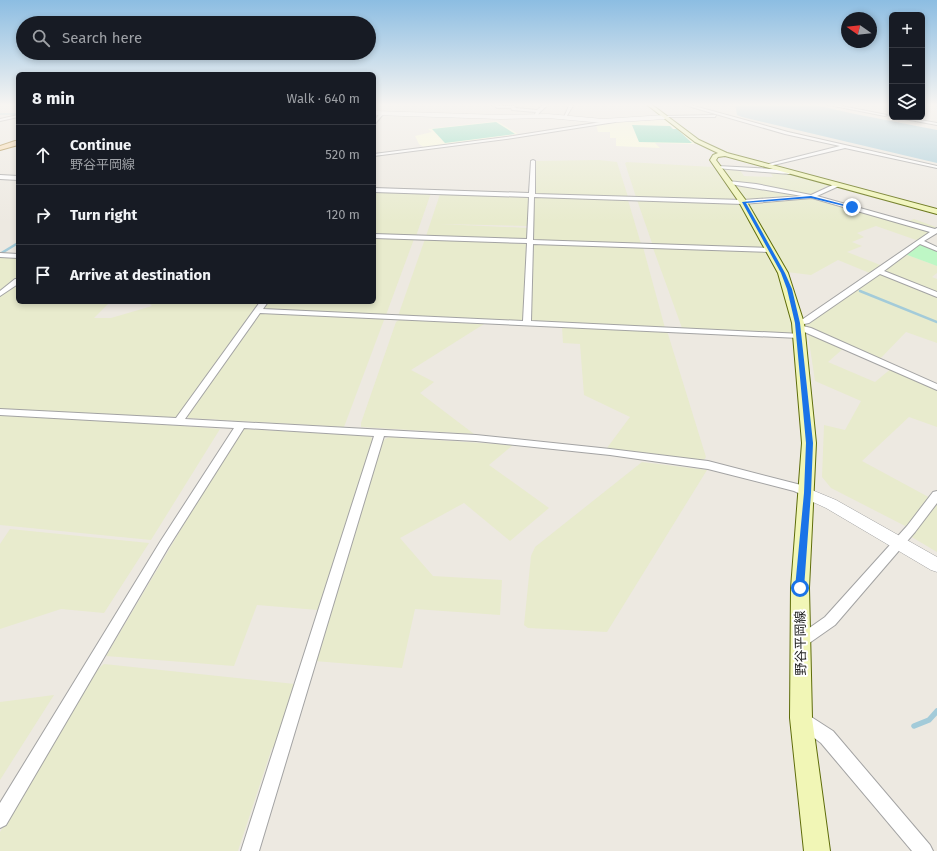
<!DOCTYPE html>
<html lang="en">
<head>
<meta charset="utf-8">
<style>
	body { margin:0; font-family:"Fira Sans","Noto Sans JP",sans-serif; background:#20242c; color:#f1f3f6 }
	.controls { position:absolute; right:12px; top:12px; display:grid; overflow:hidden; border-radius:6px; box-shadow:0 2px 6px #0003 }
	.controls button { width:36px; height:36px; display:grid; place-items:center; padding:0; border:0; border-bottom:1px solid #363941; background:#171b24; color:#f1f3f6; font:20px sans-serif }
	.compass { position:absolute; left:841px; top:12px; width:36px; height:36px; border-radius:50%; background:#171b24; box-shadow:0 2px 6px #0003; rotate:284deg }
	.stop { position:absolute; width:12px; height:12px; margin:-9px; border:3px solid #1a73e8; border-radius:50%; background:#fff }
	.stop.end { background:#1a73e8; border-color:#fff; box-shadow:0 1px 4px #0008 }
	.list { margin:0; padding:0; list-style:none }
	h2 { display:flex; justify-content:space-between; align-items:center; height:52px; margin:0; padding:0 16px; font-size:17px }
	h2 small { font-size:13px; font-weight:400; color:#9ea1a6 }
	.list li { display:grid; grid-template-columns:26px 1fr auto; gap:12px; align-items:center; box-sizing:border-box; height:60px; padding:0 16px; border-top:1px solid #363941 }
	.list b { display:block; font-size:15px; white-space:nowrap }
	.list p { margin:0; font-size:13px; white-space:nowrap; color:#9ea1a6 }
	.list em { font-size:13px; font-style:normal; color:#9ea1a6 }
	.icon { flex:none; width:22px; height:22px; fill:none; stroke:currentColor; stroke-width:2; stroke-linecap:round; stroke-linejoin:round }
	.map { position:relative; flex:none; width:937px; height:851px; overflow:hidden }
	.search { position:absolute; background:#171b24; box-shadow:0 2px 6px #0003; left:16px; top:16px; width:360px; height:44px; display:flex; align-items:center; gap:10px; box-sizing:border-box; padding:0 14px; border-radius:22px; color:#9ea1a6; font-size:15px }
	.panel { position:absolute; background:#171b24; box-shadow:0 2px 6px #0003; left:16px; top:72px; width:360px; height:232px; border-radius:6px }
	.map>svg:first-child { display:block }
	.education { fill:#fcfdda }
	.farmland { fill:#e8ebcd }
	.park { fill:#bef7c5 }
	.pitch { fill:#81daba }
	.water { fill:#a3cbd9 }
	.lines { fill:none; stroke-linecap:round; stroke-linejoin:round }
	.stream-far2 { stroke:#a3cbd9; stroke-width:1.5 }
	.stream-far1 { stroke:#a3cbd9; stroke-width:2.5 }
	.stream { stroke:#a3cbd9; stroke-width:5.5 }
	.minor-casing { stroke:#a3a3a3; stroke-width:2 }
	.tertiary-casing { stroke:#a3a3a3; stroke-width:1 }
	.secondary-casing { stroke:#5e6c09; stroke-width:2 }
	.primary-casing { stroke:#8d6506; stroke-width:2 }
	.minor { fill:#fff; fill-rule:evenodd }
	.tertiary { fill:#fff; fill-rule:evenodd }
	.secondary { fill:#f1f6b6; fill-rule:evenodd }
	.primary { fill:#f8d39b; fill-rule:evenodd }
	.route { fill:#1a73e8 }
	.labels { text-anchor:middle; stroke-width:4; stroke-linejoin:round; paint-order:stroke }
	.street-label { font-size:13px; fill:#1c1c1c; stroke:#fff }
</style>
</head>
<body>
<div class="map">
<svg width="937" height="851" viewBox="0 0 937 851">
	<rect width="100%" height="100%" fill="#ede9e1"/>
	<g class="education">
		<polygon points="660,119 667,119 695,144 655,143 660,148 616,146 616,138 610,138 610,132 598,132 596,124"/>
		<polygon points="497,121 518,134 425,148 419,144 415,136 432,132 428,129"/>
	</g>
	<g class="farmland">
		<polygon points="599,160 617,162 628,197 534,194 536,161"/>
		<polygon points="627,162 713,167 737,201 636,197 625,163"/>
		<polygon points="721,168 739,169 744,176 773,177 770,172 789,173 830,185 806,196 903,223 914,219 936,227 919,241 876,226 857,233 864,237 852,242 862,246 847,252 883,266 902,253 937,266 937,273 932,277 937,279 937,343 906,332 878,361 845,347 828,362 875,382 893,367 937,387 937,427 909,417 862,461 934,500 911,529 831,488 822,477 824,425 845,430 861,401 815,381 806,321 872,274 838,260 811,275 787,272 746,201"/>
		<polygon points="374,191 431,193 416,236 374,234"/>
		<polygon points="440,194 530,197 528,226 439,224 528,228 528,239 426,236"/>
		<polygon points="533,197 628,200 641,244 532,240"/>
		<polygon points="637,200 739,203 764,249 654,244 652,243"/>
		<polygon points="374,237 414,239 386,315 266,310 264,309 263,307 267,302 374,302"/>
		<polygon points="425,239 527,244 523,319 521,321 398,316"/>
		<polygon points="534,243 643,247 665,328 535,322 531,321 530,316"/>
		<polygon points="653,248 764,251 777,274 780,275 787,296 792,332 790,334 682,328"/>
		<polygon points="0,258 18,258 18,302 110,302 94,318 111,318 152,306 148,302 259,302 171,425 220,429 151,540 0,525"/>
		<polygon points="262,313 383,319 384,320 344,427 188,418 188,414 259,314"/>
		<polygon points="399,320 484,324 411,370 434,382 420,393 474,434 361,427 361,423 396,322"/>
		<polygon points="562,327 666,331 668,334 706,457 703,461 607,448 630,417 584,395 580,344 563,343"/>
		<polygon points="243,429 370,436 373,440 318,610 257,605 234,666 106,656 229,448"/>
		<polygon points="389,437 513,445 489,465 549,508 510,541 464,503 400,538 433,576 502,580 500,615 415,609 402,668 314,661 382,441"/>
		<polygon points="642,462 707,470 607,632 528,628 524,625 531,556 535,547"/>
		<polygon points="937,500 937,552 910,536"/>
		<polygon points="10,529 149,543 104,613 61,609 0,629 0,544"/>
		<polygon points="104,664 295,684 278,745 272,748 238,851 0,851 0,832 90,682 98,669"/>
		<polygon points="54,695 0,780 0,702"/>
	</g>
	<polygon class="park" points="919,241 937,249 937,266 902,253"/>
	<g class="pitch">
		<polygon points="496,122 515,134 445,143 432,129"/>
		<polygon points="632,125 670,126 673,129 677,129 692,143 639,142"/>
	</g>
	<polygon class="water" points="735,104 811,104 850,113 937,130 937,163 742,117 737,115"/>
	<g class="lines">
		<polyline class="stream-far2" points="0,114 18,114"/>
		<g class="stream-far1">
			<polyline points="0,254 18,243"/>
			<polyline points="860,291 937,322"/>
		</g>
		<polyline class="stream" points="914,726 929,720 937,711"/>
		<defs>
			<g id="minor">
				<polygon points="487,104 498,104 499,106 514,106 516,107 515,108 537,110 545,104 549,104 540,112 536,117 534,116 536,112 512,110 511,108 497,108 494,105"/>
				<polygon points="570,104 574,104 565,119 563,119"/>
				<polygon points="681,104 687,104 788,132 937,166 937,168 845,148 765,167 765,165 840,146 785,134"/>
				<polygon points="824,104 831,104 887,115 885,116"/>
				<polygon points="381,112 384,113 374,125 374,121"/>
				<polygon points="18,115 18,117 0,121 0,119"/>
				<polygon points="716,115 715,117 663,117 665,116"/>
				<polygon points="894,117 903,117 937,123 937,125"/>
				<polygon points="614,120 615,122 513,138 374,156 374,154 513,136"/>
				<polygon points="533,160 535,161 535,194 743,200 802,196 730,184 728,183 728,181 756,184 811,195 837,183 840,185 839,186 817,196 935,229 937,228 937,233 924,241 937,247 937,251 920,244 884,271 937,292 937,297 880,274 809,323 799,325 811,328 937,384 937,390 793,327 796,325 794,323 795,321 803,319 930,232 812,198 743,204 534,197 533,240 770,248 773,250 770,252 533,244 531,321 802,334 803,336 799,338 260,313 185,419 476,435 610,449 708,461 801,485 811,490 813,493 811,496 807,497 794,491 708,469 610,455 476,441 384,436 259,851 241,851 374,436 244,428 168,548 6,825 0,828 0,803 160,542 234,428 0,415 0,409 176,418 260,302 268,302 263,309 523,321 527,243 374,238 374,234 527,239 529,197 374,192 374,188 529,193 531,161"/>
				<polygon points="718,166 789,170 792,172 789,174 716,168"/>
				<polygon points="0,175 18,176 18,180 0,179"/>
				<polygon points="0,253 18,254 18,258 0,257"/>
				<polygon points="15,279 18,279 18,284 0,296 0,291"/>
				<polygon points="937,491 937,503 915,532 835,625 805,646 800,648 795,646 793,642 795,638 825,617 907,526 933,492"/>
				<polygon points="802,711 833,731 930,845 933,851 912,851 821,743 796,724 794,719 796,714"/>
			</g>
			<g id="tertiary">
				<polygon points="374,111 501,115 548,114 603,119 665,115 668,117 665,119 603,123 548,118 501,119 374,115"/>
				<polygon points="807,488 836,500 937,557 937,572 931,570 826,508 802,497 800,493 802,489"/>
			</g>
			<polygon id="secondary" points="646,104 651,104 699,140 727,153 937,209 937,214 725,156 718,157 716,160 747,202 788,273 804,323 816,443 809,588 812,718 830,851 804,851 790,718 791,588 802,443 792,323 778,273 739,202 710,160 713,155 718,153 695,142"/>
			<polygon id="primary" points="15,141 18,141 18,145 0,150 0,146"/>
		</defs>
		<use href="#minor" class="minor-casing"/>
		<use href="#tertiary" class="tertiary-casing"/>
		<use href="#secondary" class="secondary-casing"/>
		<use href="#primary" class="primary-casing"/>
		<use href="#minor" class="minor"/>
		<use href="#tertiary" class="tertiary"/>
		<use href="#secondary" class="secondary"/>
		<use href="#primary" class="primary"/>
	</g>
	<linearGradient id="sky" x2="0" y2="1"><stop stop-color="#8cbde2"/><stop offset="0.47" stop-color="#f7f5f2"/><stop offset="1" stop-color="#f7f5f2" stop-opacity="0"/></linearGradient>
	<rect width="937" height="223" fill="url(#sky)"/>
	<polygon class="route" points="811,196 854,207 852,208 811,198 746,203 785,273 792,289 800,323 813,443 811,493 804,588 800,592 795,588 804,493 806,443 795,323 787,289 781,273 742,202"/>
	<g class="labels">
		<g class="street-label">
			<text transform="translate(800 643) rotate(-91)" y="5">野谷平岡線</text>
		</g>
	</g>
</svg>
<div class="controls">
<button>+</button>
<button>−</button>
<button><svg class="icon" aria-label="layers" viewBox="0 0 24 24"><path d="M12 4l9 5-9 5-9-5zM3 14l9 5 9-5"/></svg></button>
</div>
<svg class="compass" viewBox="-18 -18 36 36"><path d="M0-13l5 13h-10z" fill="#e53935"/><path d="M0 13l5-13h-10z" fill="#9ea1a6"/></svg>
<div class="stop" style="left:800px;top:588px"></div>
<div class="stop end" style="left:852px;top:207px"></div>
<div class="search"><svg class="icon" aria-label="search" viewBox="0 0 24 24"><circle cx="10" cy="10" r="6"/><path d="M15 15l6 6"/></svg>Search here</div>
<section class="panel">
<h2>8 min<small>Walk · 640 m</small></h2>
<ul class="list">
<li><svg class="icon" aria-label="ahead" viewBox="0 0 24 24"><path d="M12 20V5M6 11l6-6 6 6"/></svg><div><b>Continue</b><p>野谷平岡線</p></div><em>520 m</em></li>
<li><svg class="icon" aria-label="right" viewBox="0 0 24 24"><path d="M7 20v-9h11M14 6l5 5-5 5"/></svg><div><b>Turn right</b></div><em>120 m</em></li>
<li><svg class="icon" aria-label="arrive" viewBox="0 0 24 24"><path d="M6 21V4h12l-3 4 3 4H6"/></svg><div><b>Arrive at destination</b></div></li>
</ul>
</section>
</div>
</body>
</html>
